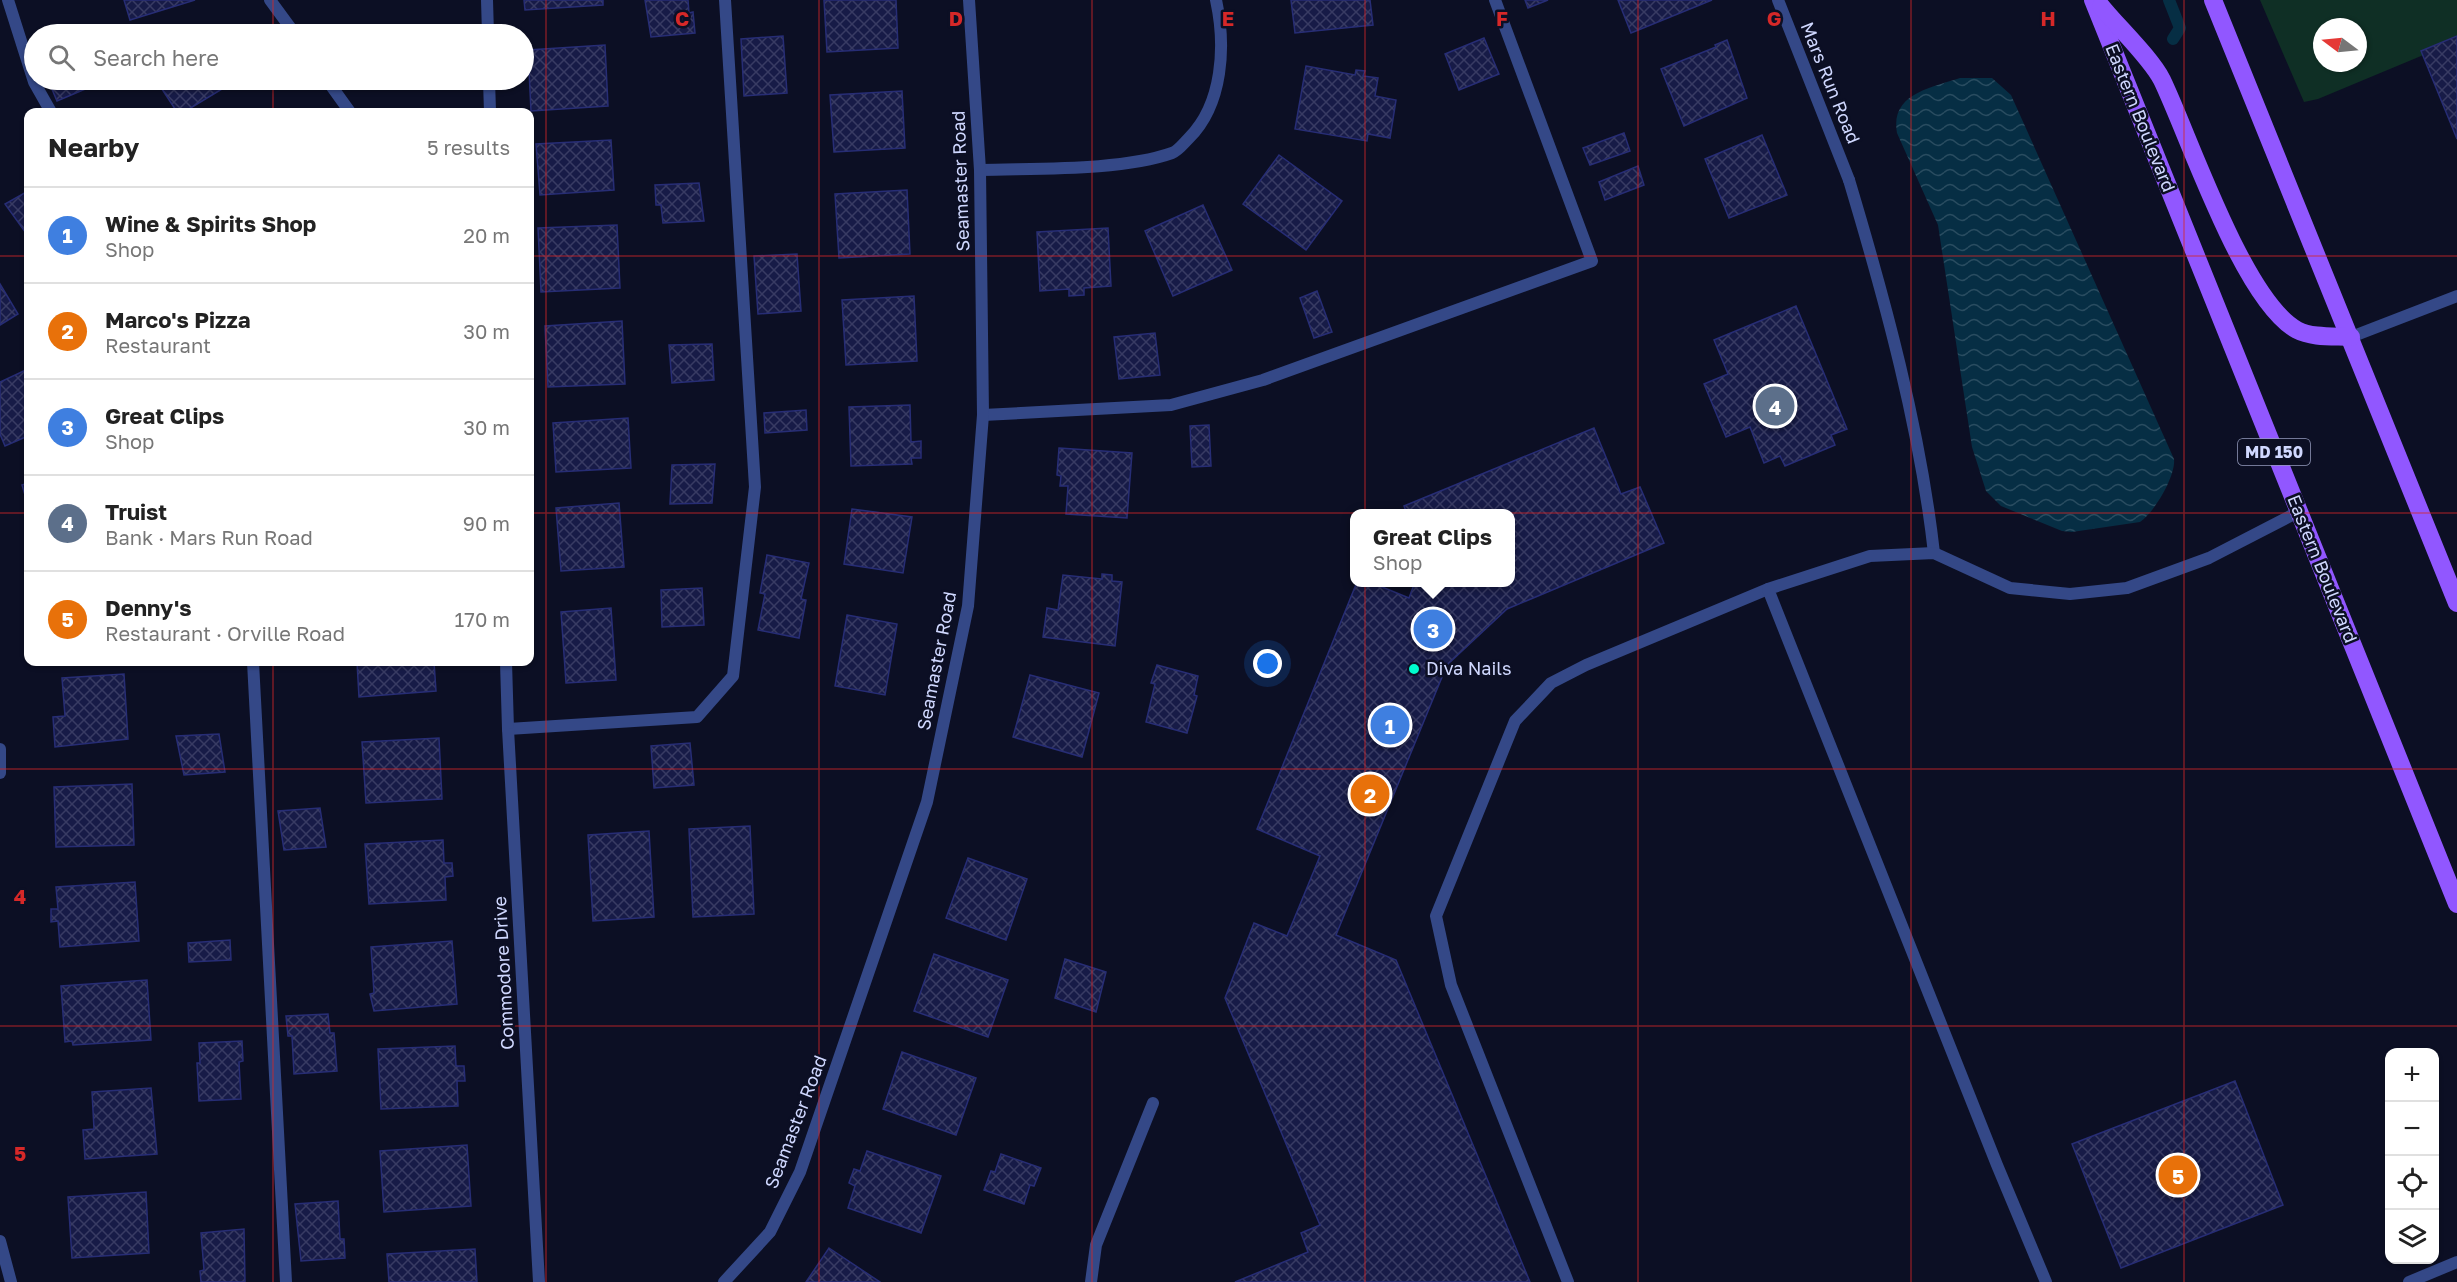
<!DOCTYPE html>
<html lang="en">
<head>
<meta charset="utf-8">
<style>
	body { margin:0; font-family:"Golos Text",sans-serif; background:#f2f2f2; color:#222 }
	.controls { position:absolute; right:18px; bottom:18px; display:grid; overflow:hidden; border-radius:12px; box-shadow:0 2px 4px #0004 }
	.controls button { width:54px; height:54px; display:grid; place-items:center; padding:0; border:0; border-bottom:2px solid #e0e0e0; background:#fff; color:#222; font:30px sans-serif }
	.compass { position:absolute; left:2313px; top:18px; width:54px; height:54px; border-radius:50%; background:#fff; box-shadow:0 2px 4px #0004; rotate:286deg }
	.you { position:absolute; left:1268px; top:664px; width:21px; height:21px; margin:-15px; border:4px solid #fff; border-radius:50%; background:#1a73e8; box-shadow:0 0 0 9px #1a73e833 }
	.badge { display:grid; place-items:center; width:39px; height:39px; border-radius:50%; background:#13846f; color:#fff; font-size:20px; font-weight:700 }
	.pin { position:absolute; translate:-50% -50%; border:3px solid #fff; box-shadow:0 2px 6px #0006 }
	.popup { position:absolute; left:1350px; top:509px; width:165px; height:78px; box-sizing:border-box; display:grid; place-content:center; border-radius:12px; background:#fff; filter:drop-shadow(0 2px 4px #0005); font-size:20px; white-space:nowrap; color:#767676 }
	.popup b { font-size:22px; color:#222 }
	.popup::after { content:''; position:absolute; left:50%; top:100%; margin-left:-12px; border:12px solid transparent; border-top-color:#fff }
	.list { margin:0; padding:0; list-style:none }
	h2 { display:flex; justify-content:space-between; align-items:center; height:78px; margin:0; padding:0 24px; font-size:26px }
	h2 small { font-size:20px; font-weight:400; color:#767676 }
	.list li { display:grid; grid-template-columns:39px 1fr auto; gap:18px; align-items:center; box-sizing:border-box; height:96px; padding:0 24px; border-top:2px solid #e0e0e0 }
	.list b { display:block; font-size:22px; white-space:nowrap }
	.list p { margin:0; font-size:20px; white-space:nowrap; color:#767676 }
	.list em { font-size:20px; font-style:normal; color:#767676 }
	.icon { flex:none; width:33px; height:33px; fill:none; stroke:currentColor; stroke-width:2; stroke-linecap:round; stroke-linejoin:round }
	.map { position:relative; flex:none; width:2457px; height:1282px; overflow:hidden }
	.search { position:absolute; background:#fff; box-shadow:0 2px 4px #0004; left:24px; top:24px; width:510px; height:66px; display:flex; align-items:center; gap:15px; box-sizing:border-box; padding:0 21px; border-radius:33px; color:#767676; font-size:22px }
	.panel { position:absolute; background:#fff; box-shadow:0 2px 4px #0004; left:24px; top:108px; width:510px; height:558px; border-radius:12px }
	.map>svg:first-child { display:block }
	.grass { fill:#0f2f25; fill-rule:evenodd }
	.water { fill:url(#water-waves) }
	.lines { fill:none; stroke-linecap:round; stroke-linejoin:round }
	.stream { stroke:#062e44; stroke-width:12 }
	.building { fill:url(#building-cross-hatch); stroke:#272d75; stroke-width:1.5 }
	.lane { stroke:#344887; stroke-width:12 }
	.street { stroke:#344887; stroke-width:12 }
	.primary { stroke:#9157ff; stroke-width:18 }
	.grid { fill:none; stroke:#d62828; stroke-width:1.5; stroke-opacity:0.55 }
	.poi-dot { fill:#00fbce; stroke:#0c0f24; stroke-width:2 }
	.labels { text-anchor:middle; stroke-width:5; stroke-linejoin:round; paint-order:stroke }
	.shield { fill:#0c0f24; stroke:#959cbd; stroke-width:1.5 }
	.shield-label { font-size:16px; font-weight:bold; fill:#d0d8ff }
	.street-label { font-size:18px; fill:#d0d8ff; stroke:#0c0f24 }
	.poi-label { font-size:18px; fill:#d0d8ff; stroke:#0c0f24; text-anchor:start }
	.grid-label { font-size:20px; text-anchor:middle; font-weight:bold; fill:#d62828; stroke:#0c0f24; stroke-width:5; stroke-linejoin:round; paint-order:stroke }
</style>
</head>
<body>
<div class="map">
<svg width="2457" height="1282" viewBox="0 0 2457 1282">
	<defs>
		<pattern id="water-waves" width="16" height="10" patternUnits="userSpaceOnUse" patternTransform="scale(1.5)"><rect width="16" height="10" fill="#062e44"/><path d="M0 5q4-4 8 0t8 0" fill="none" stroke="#294c60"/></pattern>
		<pattern id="building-cross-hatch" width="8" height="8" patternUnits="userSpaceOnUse" patternTransform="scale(1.5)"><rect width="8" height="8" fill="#171b47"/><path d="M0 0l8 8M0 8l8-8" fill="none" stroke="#383b63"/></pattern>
	</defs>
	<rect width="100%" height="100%" fill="#0c0f24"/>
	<path class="grass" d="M2260,0H2457V41L2318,99L2304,102ZM2322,27H2358V63H2322Z"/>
	<path class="water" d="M1960,78H1992L2011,95L2174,459C2176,476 2154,513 2140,522L2072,532L2062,531L2001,506L1986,491L1972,447L1938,225L1897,133C1890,94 1930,88 1960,78Z"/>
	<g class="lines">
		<polyline class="stream" points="2169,0 2180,28 2173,39"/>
	</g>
	<g class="building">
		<polygon points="124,0 195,0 130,20"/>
		<polygon points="524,0 603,0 603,5 525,10"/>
		<polygon points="645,0 688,0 689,13 693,12 695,33 651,37"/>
		<polygon points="824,0 896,0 898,48 827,52"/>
		<polygon points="1291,0 1370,0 1373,25 1295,33"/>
		<polygon points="1525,0 1548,0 1528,8"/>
		<polygon points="1618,0 1712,0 1631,33"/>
		<polygon points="783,36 787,93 744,96 741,39"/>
		<polygon points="2457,36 2457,139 2421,51"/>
		<polygon points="1484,38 1499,74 1459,90 1445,54"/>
		<polygon points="1727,40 1747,98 1684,126 1661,69 1716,47 1715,45"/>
		<polygon points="605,45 608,106 531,111 528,50"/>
		<polygon points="1306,66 1355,75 1356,70 1365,71 1363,76 1378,78 1375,96 1396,100 1390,138 1368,134 1367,141 1295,129"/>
		<polygon points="53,80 95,80 97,84 57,101 49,82"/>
		<polygon points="156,80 237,80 184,112 177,112"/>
		<polygon points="902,91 905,148 834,152 830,95"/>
		<polygon points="1624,133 1630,151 1590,165 1583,148"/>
		<polygon points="1762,135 1787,195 1729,218 1705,159"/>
		<polygon points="611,140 614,190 540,195 536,144"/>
		<polygon points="1279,155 1342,201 1306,250 1243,204"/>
		<polygon points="1638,166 1644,185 1605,200 1599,182"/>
		<polygon points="699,183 704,221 663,223 661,205 656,205 655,185"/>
		<polygon points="907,190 910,254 839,258 835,194"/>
		<polygon points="28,191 28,236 5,204"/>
		<polygon points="1203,205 1232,270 1173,296 1145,231"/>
		<polygon points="617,225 620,288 541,292 538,228"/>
		<polygon points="1108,228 1111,286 1084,288 1084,295 1069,296 1069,289 1040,291 1037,232"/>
		<polygon points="797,254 801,311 758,314 754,256"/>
		<polygon points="0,284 18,314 0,325"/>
		<polygon points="1317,291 1332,332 1314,338 1300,298"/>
		<polygon points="914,296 917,361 846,365 842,300"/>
		<polygon points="1796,306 1847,429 1831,435 1835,445 1785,466 1780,456 1764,463 1750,427 1726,437 1704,384 1728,374 1714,340"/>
		<polygon points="622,321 625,384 548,387 545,326"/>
		<polygon points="1155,333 1160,375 1119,379 1114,337"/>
		<polygon points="712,344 714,380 672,383 669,345"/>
		<polygon points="28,369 28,436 5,446 0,434 0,382"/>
		<polygon points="910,405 911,442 921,441 921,458 911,458 912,464 851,466 849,407"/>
		<polygon points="806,410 807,430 765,433 764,413"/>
		<polygon points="628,418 631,468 556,472 553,423"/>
		<polygon points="1209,425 1211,466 1192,467 1190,426"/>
		<polygon points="1594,428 1621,494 1640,487 1664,543 1507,609 1447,665 1336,935 1396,960 1530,1282 1235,1282 1308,1252 1301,1233 1320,1225 1225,998 1254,923 1287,936 1320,856 1257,829 1357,582 1370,582 1409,598 1415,582 1511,582 1511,514 1407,514 1404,506"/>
		<polygon points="1059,448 1132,453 1127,518 1066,514 1068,486 1060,486 1061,476 1057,475"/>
		<polygon points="715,464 712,503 670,504 672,465"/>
		<polygon points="28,483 28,505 22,485"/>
		<polygon points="619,503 624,567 561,571 556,508"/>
		<polygon points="852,509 912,517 903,573 844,564"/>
		<polygon points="767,555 809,563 801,599 806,600 799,638 758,630 765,594 760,593"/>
		<polygon points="1102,574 1112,575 1112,581 1122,582 1115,646 1043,637 1047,608 1058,610 1063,575 1102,579"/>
		<polygon points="702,588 704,625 662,627 661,590"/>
		<polygon points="611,608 616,680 566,683 561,612"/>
		<polygon points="847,615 897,624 885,695 835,686"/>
		<polygon points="357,662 434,662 436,691 359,697"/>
		<polygon points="1157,665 1198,676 1194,695 1197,696 1187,733 1146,722 1155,684 1151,683"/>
		<polygon points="124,674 128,739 55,747 53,717 65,716 62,678"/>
		<polygon points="1030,675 1099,693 1082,757 1013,737"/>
		<polygon points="219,734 225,772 184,775 176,736"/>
		<polygon points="439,738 442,799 366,803 362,742"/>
		<polygon points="690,743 694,785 654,788 651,746"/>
		<polygon points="132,784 134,845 56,847 54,787"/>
		<polygon points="320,808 326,847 284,850 278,811"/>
		<polygon points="750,826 754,914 693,917 689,829"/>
		<polygon points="649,831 654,917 593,921 588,835"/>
		<polygon points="443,840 444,863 452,863 453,876 445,877 446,900 369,904 365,844"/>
		<polygon points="968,858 1027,879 1006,940 946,918"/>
		<polygon points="135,882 139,941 60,947 58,921 51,922 51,909 58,909 56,887"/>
		<polygon points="230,940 231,960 189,962 188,943"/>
		<polygon points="452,941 457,1004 374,1011 370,994 374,993 371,947"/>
		<polygon points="934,954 1008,980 988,1037 914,1011"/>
		<polygon points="1065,959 1106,972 1096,1012 1055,998"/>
		<polygon points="147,980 151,1040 73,1045 72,1041 65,1042 61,986"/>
		<polygon points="328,1014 330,1033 334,1033 337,1071 294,1074 292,1036 288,1036 286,1016"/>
		<polygon points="242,1041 243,1061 239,1062 241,1099 199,1101 197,1063 200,1063 199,1043"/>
		<polygon points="455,1046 456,1066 464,1066 465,1081 457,1081 458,1106 381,1109 378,1049"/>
		<polygon points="902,1052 976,1078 956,1135 883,1109"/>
		<polygon points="2235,1081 2283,1205 2121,1268 2072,1144"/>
		<polygon points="151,1088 157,1154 85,1159 83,1130 94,1129 92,1092"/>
		<polygon points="467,1145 471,1206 384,1212 380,1151"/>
		<polygon points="867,1151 941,1176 921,1233 848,1208 855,1186 849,1183 854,1169 860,1171"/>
		<polygon points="1001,1154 1041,1168 1034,1186 1030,1185 1024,1204 984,1190 991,1171 995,1172"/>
		<polygon points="146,1192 149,1253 72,1258 68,1197"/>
		<polygon points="338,1201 340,1239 344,1239 345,1258 301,1261 295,1204"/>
		<polygon points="244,1229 245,1282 201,1282 200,1271 204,1270 201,1233"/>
		<polygon points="829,1248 880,1282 806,1282"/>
		<polygon points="475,1249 477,1282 389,1282 387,1254"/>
	</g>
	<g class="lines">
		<g class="lane">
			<polyline points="8,0 34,82 51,112"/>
			<path d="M1849,180C1885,300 1920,428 1934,553"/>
			<polyline points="983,415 1171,405 1263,380 1592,261 1495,0"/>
			<polyline points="253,662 286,1282"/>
			<polyline points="508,729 697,717 733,676 755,487 725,0"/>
			<polyline points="1091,1282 1096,1245 1153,1103"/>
			<polyline points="1568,1282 1451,985 1436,916 1515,721 1551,683 1586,665 1768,589"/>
			<polyline points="2046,1282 1997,1165 1768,589 1870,556 1934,553 2010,588 2070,594 2127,588 2209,558 2298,512"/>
		</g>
		<g class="street">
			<polyline points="270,0 295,34"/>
			<polyline points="487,0 488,34"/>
			<polyline points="1778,0 1849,180"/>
			<polyline points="327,80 350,112"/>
			<polyline points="489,80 490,112"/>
			<path d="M980,170C1036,168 1121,171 1172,153C1178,151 1184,143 1189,138C1223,104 1226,46 1216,0"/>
			<polyline points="2351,337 2457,296"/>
			<polyline points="506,662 508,729 539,1282"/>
			<polyline points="0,749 0,773"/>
			<polyline points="0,1241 11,1282"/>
			<polyline points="724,1282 770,1232 800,1172 927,802 968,606 983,415 980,170 969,0"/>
			<polyline points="2409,1282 2457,1262"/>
		</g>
		<g class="primary">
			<polyline points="2093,0 2457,904"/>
			<polyline points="2213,0 2457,603"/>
			<path d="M2101,6C2117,26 2151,58 2162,80C2190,138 2243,300 2297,330C2312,338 2334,336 2351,337"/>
		</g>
	</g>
	<path class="grid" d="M273,0V34M546,0V1282M819,0V1282M1092,0V1282M1365,0V1282M1638,0V1282M1911,0V1282M2184,0V1282M273,80V112M0,256H28M530,256H2457M0,513H28M530,513H2457M273,662V1282M0,769H2457M0,1026H2457"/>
	<circle class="poi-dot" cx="1414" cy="669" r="6"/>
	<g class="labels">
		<rect class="shield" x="2238" y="439" width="72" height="26" rx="4.5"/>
		<g class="shield-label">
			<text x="2274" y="458">MD 150</text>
		</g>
		<g class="street-label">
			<text transform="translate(1830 83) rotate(68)" y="6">Mars Run Road</text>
			<text transform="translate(2140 118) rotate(68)" y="6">Eastern Boulevard</text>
			<text transform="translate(961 181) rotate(-92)" y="6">Seamaster Road</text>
			<text transform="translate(2322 569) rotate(68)" y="6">Eastern Boulevard</text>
			<text transform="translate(937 661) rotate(-79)" y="6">Seamaster Road</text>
			<text transform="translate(504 973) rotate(-93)" y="6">Commodore Drive</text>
			<text transform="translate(796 1122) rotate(-69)" y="6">Seamaster Road</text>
		</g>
		<g class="poi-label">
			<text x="1426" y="675">Diva Nails</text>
		</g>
	</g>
	<g class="grid-label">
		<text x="682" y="26">C</text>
		<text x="956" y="26">D</text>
		<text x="1228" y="26">E</text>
		<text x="1502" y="26">F</text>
		<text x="1774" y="26">G</text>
		<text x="2048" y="26">H</text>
		<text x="20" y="904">4</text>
		<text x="20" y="1161">5</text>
	</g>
</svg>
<div class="controls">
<button>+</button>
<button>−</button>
<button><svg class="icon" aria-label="locate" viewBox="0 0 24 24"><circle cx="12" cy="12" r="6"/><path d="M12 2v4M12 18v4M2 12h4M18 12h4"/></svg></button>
<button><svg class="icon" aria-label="layers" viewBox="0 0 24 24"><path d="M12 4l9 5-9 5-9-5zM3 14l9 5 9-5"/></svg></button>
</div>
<svg class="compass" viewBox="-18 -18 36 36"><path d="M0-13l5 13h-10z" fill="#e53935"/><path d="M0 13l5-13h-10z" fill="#767676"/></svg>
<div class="you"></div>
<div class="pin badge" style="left:1390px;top:725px;background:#3f7fe0">1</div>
<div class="pin badge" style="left:1370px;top:794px;background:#e8710a">2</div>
<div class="pin badge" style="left:1433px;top:629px;background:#3f7fe0">3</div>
<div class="popup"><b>Great Clips</b>Shop</div>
<div class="pin badge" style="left:1775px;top:406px;background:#5c6f8a">4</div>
<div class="pin badge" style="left:2178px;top:1175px;background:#e8710a">5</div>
<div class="search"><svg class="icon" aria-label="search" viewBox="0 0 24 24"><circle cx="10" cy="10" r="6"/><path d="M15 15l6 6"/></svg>Search here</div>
<section class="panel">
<h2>Nearby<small>5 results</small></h2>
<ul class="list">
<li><span class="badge" style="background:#3f7fe0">1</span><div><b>Wine &amp; Spirits Shop</b><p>Shop</p></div><em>20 m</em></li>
<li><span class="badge" style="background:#e8710a">2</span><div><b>Marco's Pizza</b><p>Restaurant</p></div><em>30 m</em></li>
<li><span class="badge" style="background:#3f7fe0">3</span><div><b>Great Clips</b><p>Shop</p></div><em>30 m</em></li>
<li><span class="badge" style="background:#5c6f8a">4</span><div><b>Truist</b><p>Bank · Mars Run Road</p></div><em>90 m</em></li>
<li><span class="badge" style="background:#e8710a">5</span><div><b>Denny's</b><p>Restaurant · Orville Road</p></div><em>170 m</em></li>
</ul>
</section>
</div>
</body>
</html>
